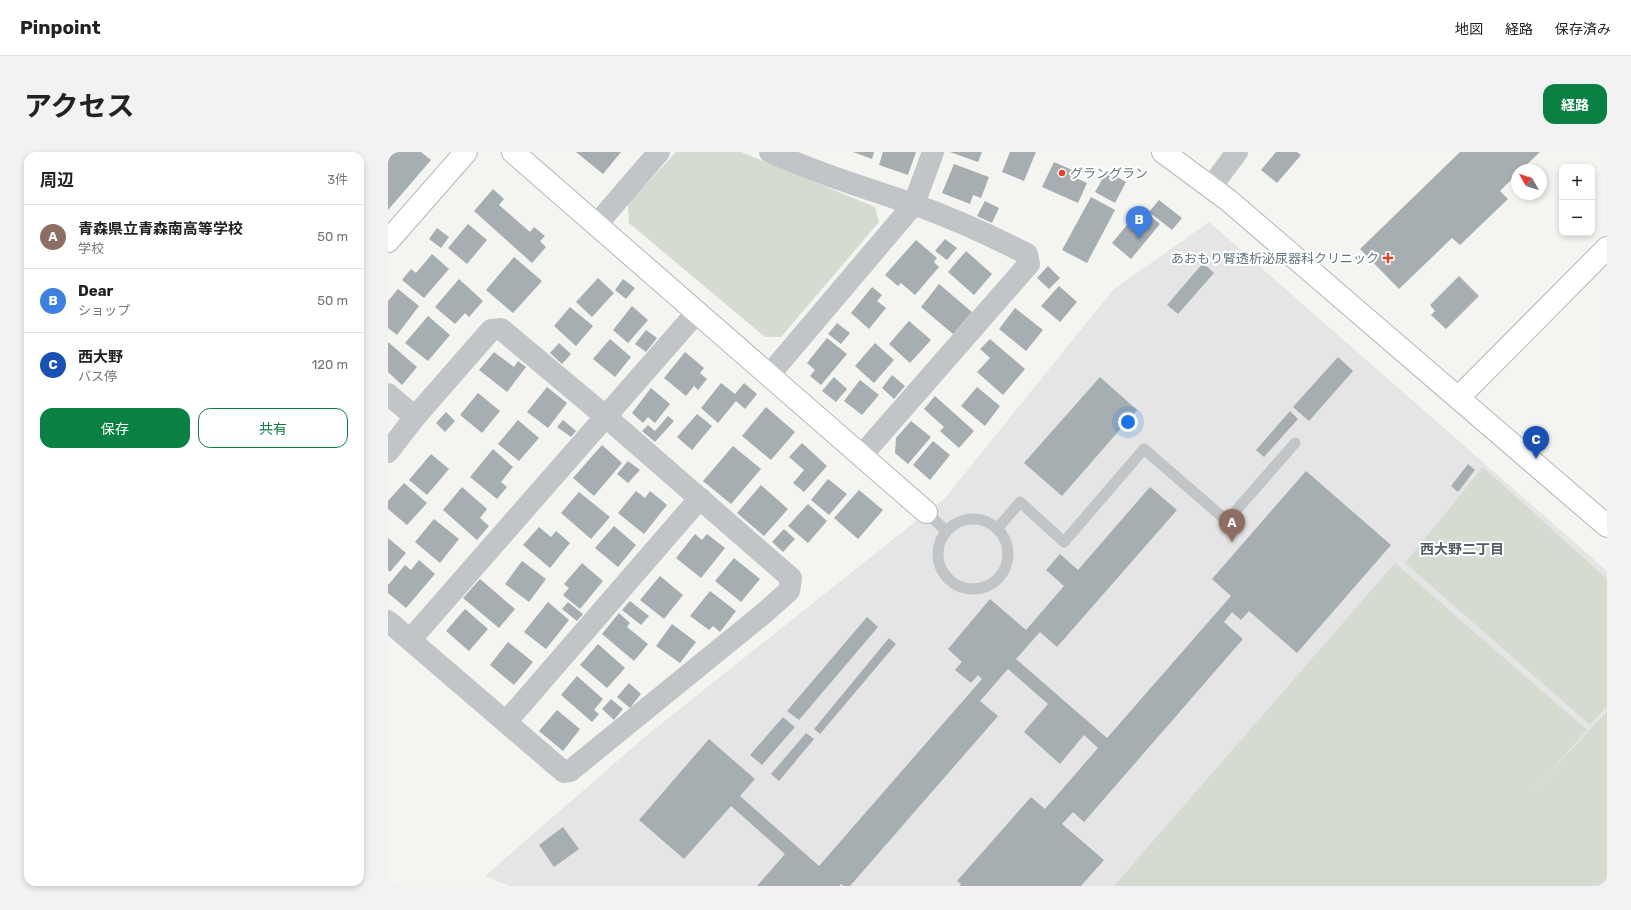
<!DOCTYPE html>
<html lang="ja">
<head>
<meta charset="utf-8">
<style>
	body { margin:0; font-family:Rubik,"Noto Sans JP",sans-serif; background:#f2f2f2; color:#222 }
	.controls { position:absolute; right:12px; top:12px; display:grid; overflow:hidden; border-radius:8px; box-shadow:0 2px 6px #0003 }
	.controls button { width:36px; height:36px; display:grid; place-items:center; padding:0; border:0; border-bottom:1px solid #e0e0e0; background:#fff; color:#222; font:20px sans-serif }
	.compass { position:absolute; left:1123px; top:12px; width:36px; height:36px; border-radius:50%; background:#fff; box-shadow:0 2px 6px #0003; rotate:309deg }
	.you { position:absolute; left:740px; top:270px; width:14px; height:14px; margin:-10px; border:3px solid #fff; border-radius:50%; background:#1a73e8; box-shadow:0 0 0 6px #1a73e833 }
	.badge { display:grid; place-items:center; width:26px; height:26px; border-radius:50%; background:#0b8043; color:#fff; font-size:13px; font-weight:700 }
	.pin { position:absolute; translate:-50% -33px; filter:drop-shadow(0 1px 2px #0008) }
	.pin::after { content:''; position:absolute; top:21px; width:14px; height:12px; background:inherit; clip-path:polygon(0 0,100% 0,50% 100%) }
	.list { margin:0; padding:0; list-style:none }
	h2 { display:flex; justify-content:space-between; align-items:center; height:52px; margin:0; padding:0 16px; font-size:17px }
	h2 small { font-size:13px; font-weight:400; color:#767676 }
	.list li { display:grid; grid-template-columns:26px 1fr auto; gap:12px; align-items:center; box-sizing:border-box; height:64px; padding:0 16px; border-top:1px solid #e0e0e0 }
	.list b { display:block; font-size:15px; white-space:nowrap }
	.list p { margin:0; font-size:13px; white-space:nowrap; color:#767676 }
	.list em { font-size:13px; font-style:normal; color:#767676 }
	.actions { display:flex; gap:8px; padding:12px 16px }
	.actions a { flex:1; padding:9px 0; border:1px solid #0b8043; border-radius:12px; text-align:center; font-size:14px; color:#0b8043 }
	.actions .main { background:#0b8043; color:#fff }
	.map { position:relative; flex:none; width:1219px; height:734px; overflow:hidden; border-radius:12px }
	header { display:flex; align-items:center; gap:24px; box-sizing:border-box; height:56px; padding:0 20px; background:#fff; border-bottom:1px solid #e0e0e0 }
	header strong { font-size:19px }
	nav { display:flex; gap:22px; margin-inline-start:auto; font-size:14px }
	.intro { display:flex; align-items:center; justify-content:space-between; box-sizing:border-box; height:96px; padding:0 24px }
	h1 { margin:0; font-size:28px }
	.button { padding:10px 18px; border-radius:12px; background:#0b8043; color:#fff; font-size:14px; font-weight:700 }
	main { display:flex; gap:24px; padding:0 24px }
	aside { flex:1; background:#fff; border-radius:12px; box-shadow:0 2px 6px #0003 }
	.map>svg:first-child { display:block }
	.built { fill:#e4e5e4 }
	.green { fill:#d5dbd1 }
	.building { fill:#a6aeb2 }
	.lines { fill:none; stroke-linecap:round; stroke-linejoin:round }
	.secondary-casing { stroke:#b2b7ba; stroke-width:24 }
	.lane { stroke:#c2c5c8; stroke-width:11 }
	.street { stroke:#c2c5c8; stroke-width:22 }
	.secondary { stroke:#fff; stroke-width:22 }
	.poi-dot { fill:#de4526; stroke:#fff; stroke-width:1.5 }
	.labels { text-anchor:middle; stroke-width:4; stroke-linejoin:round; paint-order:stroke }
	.poi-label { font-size:13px; fill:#647580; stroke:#fff; text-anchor:start }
	.neighbourhood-label { font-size:14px; font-weight:bold; fill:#515e66; stroke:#fff }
</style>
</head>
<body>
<header>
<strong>Pinpoint</strong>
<nav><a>地図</a><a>経路</a><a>保存済み</a></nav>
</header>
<div class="intro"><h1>アクセス</h1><a class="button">経路</a></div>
<main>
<aside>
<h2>周辺<small>3件</small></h2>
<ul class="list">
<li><span class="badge" style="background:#8d6e63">A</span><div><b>青森県立青森南高等学校</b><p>学校</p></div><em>50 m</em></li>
<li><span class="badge" style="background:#3f7fe0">B</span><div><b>Dear</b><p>ショップ</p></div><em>50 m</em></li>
<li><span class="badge" style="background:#1a4fb4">C</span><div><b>西大野</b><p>バス停</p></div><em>120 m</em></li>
</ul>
<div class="actions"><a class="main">保存</a><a>共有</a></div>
</aside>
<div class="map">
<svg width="1219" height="734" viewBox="0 0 1219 734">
	<rect width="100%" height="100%" fill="#f4f4f0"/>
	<polygon class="built" points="821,70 1219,419 1219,734 121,734 97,724 258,584 557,346 725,138"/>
	<g class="green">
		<polygon points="288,0 353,0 487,55 491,70 393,185 377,185 241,71 240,52"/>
		<polygon points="1095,315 1219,427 1219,554 1202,573 1017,411"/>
		<polygon points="1007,411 1199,578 1137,648 1219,559 1219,734 726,734"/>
	</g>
	<g class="building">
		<polygon points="0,0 2,2 4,0 33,0 43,8 0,58"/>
		<polygon points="188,0 233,0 215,22"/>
		<polygon points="465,0 486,0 484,7"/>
		<polygon points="495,0 528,0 520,23 491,13"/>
		<polygon points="562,0 594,0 590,10"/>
		<polygon points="622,0 648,0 636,29 614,20"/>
		<polygon points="888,0 909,0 913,3 889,31 873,18"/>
		<polygon points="1072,0 1152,0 1133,18 1129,18 1129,22 1112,39 1120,47 1072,93 1064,86 1011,137 972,97"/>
		<polygon points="666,10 691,21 688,26 699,31 690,51 654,35"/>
		<polygon points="566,12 601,25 593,46 585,43 582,52 554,41"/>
		<polygon points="719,19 738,30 727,51 707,40"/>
		<polygon points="105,37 116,47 111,53 142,80 146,75 157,84 152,89 158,95 144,111 86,59"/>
		<polygon points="703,45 727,58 699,111 674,98"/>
		<polygon points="771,48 794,66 784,78 761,60"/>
		<polygon points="597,49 611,56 604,71 589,64"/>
		<polygon points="753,56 772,72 743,107 724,91"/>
		<polygon points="80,72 99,88 79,112 60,96"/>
		<polygon points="49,76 61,85 53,96 41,87"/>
		<polygon points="557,87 569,96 559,108 547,99"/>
		<polygon points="528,88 549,106 546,110 551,115 527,143 513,131 510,134 497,123"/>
		<polygon points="578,99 604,122 586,143 560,120"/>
		<polygon points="44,102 61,117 36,146 14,128 23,117 28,121"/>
		<polygon points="126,105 154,129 125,161 98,138"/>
		<polygon points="815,111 826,121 790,162 779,153"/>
		<polygon points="660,114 672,126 661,137 649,126"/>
		<polygon points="1071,124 1091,144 1058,177 1043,163 1047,159 1042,153"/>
		<polygon points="210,126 226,141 204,165 188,150"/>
		<polygon points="71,127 95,149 81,165 77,161 67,172 47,155"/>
		<polygon points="235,127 247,136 238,147 227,138"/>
		<polygon points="551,132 584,160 565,182 533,155"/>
		<polygon points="671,134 689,150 672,170 653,154"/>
		<polygon points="484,135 494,143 489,149 498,156 481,177 463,161"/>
		<polygon points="10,137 31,154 9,183 0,176 0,149"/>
		<polygon points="244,154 260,168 240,191 225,178"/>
		<polygon points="182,155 205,174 188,194 166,174"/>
		<polygon points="627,156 655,178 638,199 611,177"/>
		<polygon points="40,164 62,183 40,209 17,191"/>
		<polygon points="521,169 543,188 522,211 501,192"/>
		<polygon points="449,171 462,181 453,192 440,182"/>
		<polygon points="258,178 269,186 258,200 247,192"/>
		<polygon points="439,186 459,202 433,233 422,224 427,218 419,211"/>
		<polygon points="222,187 243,205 227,225 205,207"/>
		<polygon points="602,187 637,217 615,243 589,220 602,206 592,197"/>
		<polygon points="0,190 29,215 14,233 0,220"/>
		<polygon points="171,191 183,202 174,212 162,201"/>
		<polygon points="487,191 506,208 486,231 467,214"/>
		<polygon points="106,200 126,215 130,209 138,215 119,240 91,218"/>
		<polygon points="297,200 316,216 312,221 319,227 310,238 306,234 298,244 276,226"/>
		<polygon points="950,205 965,219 921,269 905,255"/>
		<polygon points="504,223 517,234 506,247 494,236"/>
		<polygon points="446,225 459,237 448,250 434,239"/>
		<polygon points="712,225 749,258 674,344 636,311"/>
		<polygon points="472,228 491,243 474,263 456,249"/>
		<polygon points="333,231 347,242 356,231 369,242 357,257 348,249 330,271 313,256"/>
		<polygon points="159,235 179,251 160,276 139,260"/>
		<polygon points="589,235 612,254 597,274 573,254"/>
		<polygon points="263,236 282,252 267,271 260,265 255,271 244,261"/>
		<polygon points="90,241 112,259 94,281 72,263"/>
		<polygon points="547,244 586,279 571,296 552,279 556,275 536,257"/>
		<polygon points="378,255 407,280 383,308 354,284"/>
		<polygon points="902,259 910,267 876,305 868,298"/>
		<polygon points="58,260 67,269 57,280 48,271"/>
		<polygon points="309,262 324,274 304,298 289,285"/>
		<polygon points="280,264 286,269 267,290 254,279 260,273 267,279"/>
		<polygon points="130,268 151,286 131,309 110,292"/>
		<polygon points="175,268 188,279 183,285 169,275"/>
		<polygon points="523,269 543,285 520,312 507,301 508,286"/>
		<polygon points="545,289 562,303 542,328 525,313"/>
		<polygon points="414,291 439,314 416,340 405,331 416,318 401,305"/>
		<polygon points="214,293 234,311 206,344 185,326"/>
		<polygon points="345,294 373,317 343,352 315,329"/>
		<polygon points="105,297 125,315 113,330 119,335 109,347 82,325"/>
		<polygon points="43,302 61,317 39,343 21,328"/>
		<polygon points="240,309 252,318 240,331 229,322"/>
		<polygon points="1080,312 1087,318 1070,340 1063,334"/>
		<polygon points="918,319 1003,393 909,501 861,459 853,468 844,460 836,470 855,487 696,670 685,660 674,672 716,708 693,734 572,734 573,732 569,729 643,645 657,657 710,596 696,583 672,612 636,580 660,552 620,517 592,549 610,564 462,734 456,734 453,732 451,734 369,734 397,702 343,654 296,707 251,668 321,587 367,627 352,644 431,714 594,527 590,523 583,531 567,518 574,510 560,497 602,447 638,478 676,434 658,418 672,402 690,418 762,335 789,358 669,495 652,480 628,507 719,586 843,444 824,427"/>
		<polygon points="440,327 459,342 441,363 423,348"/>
		<polygon points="16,331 39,351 19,373 0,357 0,349"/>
		<polygon points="373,333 400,357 376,384 349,361"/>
		<polygon points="74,335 99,357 92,366 101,374 89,388 55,358"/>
		<polygon points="471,338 495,358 470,387 446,366"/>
		<polygon points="248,339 257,346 262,339 279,353 256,382 230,361"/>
		<polygon points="191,340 222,365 203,387 173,361"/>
		<polygon points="420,352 439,369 420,391 400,374"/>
		<polygon points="46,367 71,387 52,411 27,390"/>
		<polygon points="226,374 248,393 230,415 207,396"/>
		<polygon points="151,375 163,385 168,379 182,391 162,416 135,393"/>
		<polygon points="396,377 407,387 395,400 384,390"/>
		<polygon points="307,382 314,388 319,382 337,396 313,426 288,406"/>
		<polygon points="0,386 18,401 2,420 0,418"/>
		<polygon points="346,406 372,427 353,450 327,429"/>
		<polygon points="31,408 47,422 18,456 0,441 0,433 17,413 23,418"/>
		<polygon points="134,409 158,427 141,450 117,432"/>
		<polygon points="194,411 215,429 192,457 175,443 181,436 176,432"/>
		<polygon points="272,424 295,443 276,467 252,448"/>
		<polygon points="92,427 127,457 111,476 75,446"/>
		<polygon points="322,439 348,459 332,480 325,474 321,478 302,464"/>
		<polygon points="242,449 261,464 253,473 234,458"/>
		<polygon points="160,450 181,468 158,497 136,480"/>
		<polygon points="180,450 195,462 189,469 174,457"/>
		<polygon points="77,457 100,477 81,499 58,479"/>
		<polygon points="231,461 242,471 239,475 260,492 246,509 214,482"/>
		<polygon points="479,465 490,475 411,568 399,559"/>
		<polygon points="284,472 308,490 292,511 268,494"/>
		<polygon points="501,486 508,492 432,582 426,577"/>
		<polygon points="120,490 145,510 126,533 102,513"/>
		<polygon points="210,492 237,516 219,536 192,513"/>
		<polygon points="189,524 215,547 206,558 211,562 204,570 173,543"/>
		<polygon points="241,531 253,542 242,556 229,545"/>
		<polygon points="223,547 235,557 226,568 214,557"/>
		<polygon points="169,558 192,577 175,599 151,579"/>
		<polygon points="395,565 407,575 374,613 362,603"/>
		<polygon points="418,581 426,587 391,629 383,622"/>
		<polygon points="175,675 191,697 166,715 151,693"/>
	</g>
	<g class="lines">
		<defs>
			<g id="secondary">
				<polyline points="125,0 538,360"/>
				<polyline points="775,0 840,48 1219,374"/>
				<polyline points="0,89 78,0"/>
				<polyline points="1071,245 1219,96"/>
			</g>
		</defs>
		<use href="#secondary" class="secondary-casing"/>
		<g class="lane">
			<polyline points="538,360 558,379"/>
			<circle cx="585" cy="402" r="35"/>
			<polyline points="609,377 632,350 676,390 756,297 839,369 907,291"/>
		</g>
		<g class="street">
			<path d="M382,0C429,21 477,36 525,52C564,66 602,83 639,102L641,112L474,303"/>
			<polyline points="823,35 849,0"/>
			<polyline points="209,72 271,0"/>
			<polyline points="382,222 526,52 545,0"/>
			<polyline points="0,242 27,265"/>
			<polyline points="0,300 27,265 103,178 113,177 217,264 403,426 401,439 375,462 182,619 176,620 0,469"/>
			<polyline points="23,487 309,160"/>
			<polyline points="118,570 312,346"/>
		</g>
		<use href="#secondary" class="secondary"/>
	</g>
	<g class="poi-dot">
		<circle cx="674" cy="21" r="4"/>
		<path d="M998 100h4v4h4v4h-4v4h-4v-4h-4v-4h4z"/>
	</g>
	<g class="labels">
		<g class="poi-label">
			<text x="682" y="26">グラングラン</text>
			<text x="991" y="111" text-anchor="end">あおもり腎透析泌尿器科クリニック</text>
		</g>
		<g class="neighbourhood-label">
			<text x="1074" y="402">西大野二丁目</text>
		</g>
	</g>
</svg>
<div class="controls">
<button>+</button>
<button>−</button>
</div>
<svg class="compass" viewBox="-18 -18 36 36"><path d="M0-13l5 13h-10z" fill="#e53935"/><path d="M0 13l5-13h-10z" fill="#767676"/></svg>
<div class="you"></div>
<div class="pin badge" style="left:844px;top:390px;background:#8d6e63">A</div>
<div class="pin badge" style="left:751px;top:87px;background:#3f7fe0">B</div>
<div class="pin badge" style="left:1148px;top:307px;background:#1a4fb4">C</div>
</div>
</main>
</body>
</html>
